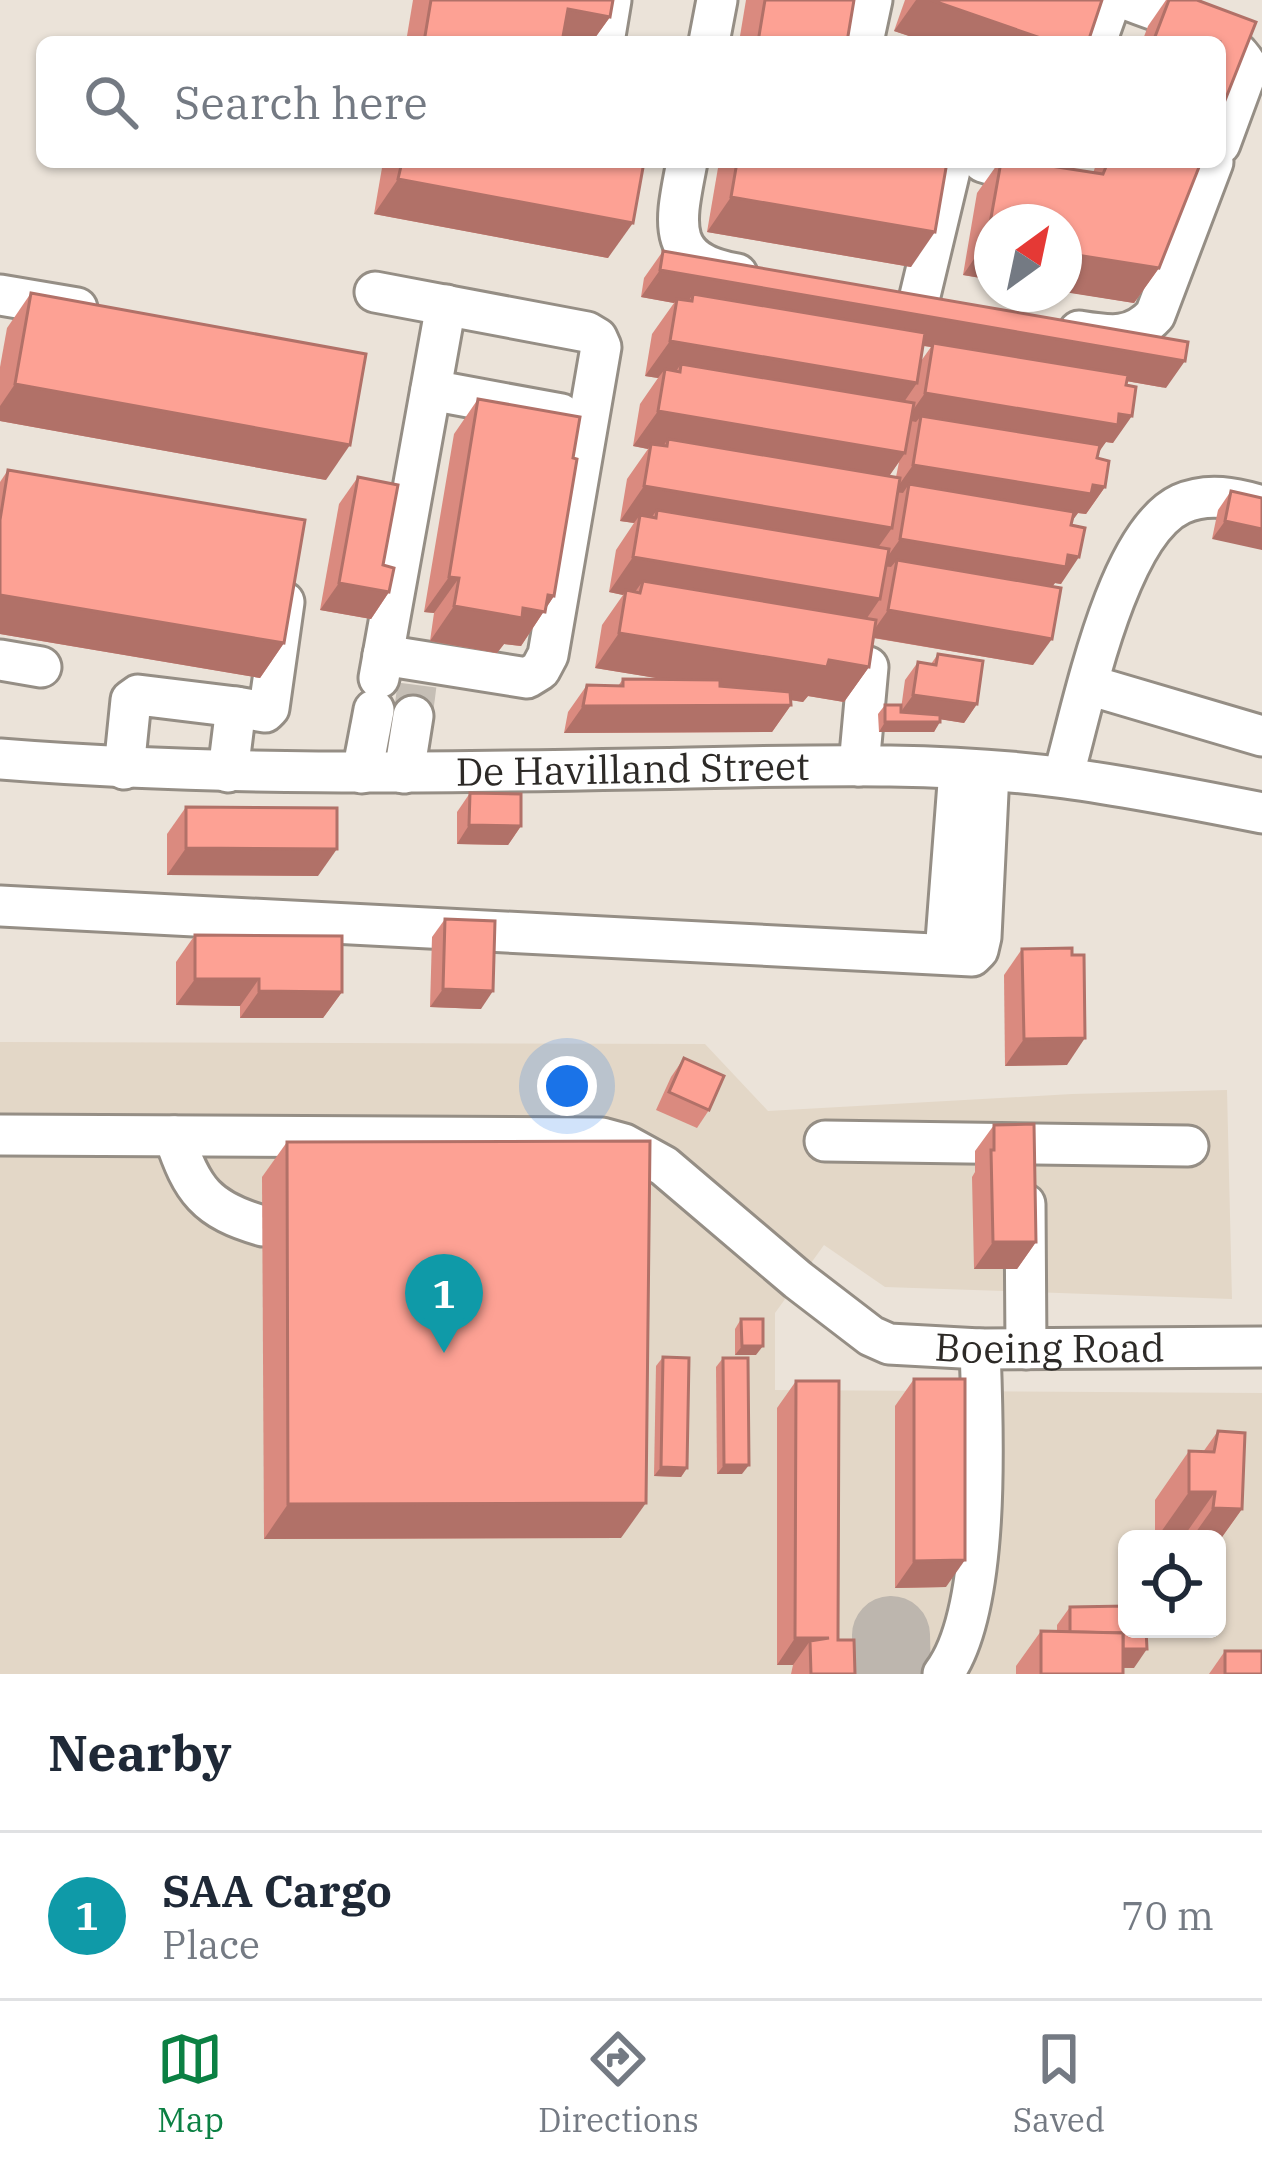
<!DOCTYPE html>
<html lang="en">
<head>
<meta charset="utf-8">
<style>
	body { margin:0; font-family:"IBM Plex Serif",serif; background:#f6f6f7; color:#1f2937 }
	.controls { position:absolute; right:36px; bottom:36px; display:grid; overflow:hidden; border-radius:18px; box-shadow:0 3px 9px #0004 }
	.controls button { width:108px; height:108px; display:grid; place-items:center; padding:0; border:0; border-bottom:3px solid #e0e1e3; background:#fff; color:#1f2937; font:60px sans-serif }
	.compass { position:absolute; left:974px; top:204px; width:108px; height:108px; border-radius:50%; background:#fff; box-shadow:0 3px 9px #0004; rotate:33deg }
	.you { position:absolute; left:567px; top:1086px; width:42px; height:42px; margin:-30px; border:9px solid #fff; border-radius:50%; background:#1a73e8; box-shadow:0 0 0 18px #1a73e833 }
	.badge { display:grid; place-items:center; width:78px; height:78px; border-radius:50%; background:#0b8043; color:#fff; font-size:39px; font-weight:700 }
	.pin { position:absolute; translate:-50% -99px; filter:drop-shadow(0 3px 6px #0008) }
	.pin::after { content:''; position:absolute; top:63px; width:42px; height:36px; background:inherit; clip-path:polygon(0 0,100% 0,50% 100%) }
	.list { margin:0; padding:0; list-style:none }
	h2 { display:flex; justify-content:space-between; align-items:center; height:156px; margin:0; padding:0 48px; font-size:51px }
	h2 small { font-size:39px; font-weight:400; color:#747a83 }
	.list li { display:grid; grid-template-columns:78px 1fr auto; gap:36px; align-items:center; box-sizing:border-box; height:168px; padding:0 48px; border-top:3px solid #e0e1e3 }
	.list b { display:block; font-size:45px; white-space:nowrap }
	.list p { margin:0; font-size:39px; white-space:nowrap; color:#747a83 }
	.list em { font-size:39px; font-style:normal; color:#747a83 }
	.icon { flex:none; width:66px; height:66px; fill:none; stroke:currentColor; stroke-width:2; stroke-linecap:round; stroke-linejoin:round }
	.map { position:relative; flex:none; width:1262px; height:1674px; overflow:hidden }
	.search { position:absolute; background:#fff; box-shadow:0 3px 9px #0004; left:36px; right:36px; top:36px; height:132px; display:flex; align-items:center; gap:30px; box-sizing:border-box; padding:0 42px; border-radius:18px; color:#747a83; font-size:45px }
	.sheet { height:324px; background:#fff }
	nav { display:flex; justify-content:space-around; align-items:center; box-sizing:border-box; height:168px; border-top:3px solid #e0e1e3; background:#fff; font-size:33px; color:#747a83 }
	nav a { display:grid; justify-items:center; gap:6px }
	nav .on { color:#0b8043 }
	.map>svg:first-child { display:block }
	.built { fill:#e3d7c7; fill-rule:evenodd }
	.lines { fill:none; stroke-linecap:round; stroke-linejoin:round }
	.taxiway { stroke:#bdb6ae; stroke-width:78 }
	.minor-tunnel { stroke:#c5beb5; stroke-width:39; stroke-dasharray:39 20; stroke-linecap:butt }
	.minor-casing { stroke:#958e85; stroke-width:45 }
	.minor { stroke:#fff; stroke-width:39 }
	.wall { fill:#da8a7f; fill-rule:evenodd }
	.shaded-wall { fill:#b17168 }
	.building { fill:#fda194; stroke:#b17168; stroke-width:3 }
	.labels { text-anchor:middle; stroke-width:10; stroke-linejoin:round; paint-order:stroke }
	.street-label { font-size:39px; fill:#2d2a27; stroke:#f8f1e7 }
</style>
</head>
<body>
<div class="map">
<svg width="1262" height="1674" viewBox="0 0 1262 1674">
	<rect width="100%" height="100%" fill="#ebe3d9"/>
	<path class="built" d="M0,1042L705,1044L768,1111L1072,1094L1227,1090L1232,1299L885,1287L824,1245L775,1313V1390L1262,1393V1674H0ZM1127,1539H1217V1629H1127Z"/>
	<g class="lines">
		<polyline class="taxiway" points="891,1635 892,1674"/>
		<polyline class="minor-tunnel" points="413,716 417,685"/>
		<defs>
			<g id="minor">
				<path d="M1128,0C1169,17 1227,28 1248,68L1220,144"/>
				<polyline points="604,42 611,0"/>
				<polyline points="709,42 717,0"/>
				<polyline points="863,42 872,0"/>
				<polyline points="1096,42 1111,0"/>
				<path d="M687,162C676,220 663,262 737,274"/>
				<polyline points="983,162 1023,174 1047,162"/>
				<polyline points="375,292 587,332 597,338 601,347 548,655 540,670 527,678 383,655"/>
				<polyline points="0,295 77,308"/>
				<polyline points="918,304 952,162"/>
				<path d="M1079,331C1110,336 1132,340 1155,315L1213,162"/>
				<polyline points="431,390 561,414"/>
				<polyline points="0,660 41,667"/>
				<polyline points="379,678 446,305"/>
				<polyline points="1089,685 1262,736"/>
				<path id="s1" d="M0,759C212,776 424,773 637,769C779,767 924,759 1065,778C1131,787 1197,800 1262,813"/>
				<polyline points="859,766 868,667"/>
				<polyline points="124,769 131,700 138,695 236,707"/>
				<polyline points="228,772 236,707 265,712 269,708 284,602"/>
				<polyline points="362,773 374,710"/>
				<polyline points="404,773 413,716"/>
				<path d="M1063,777C1082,711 1116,534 1181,504C1208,492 1235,498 1262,506"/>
				<polyline points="0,906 972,956 978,950 981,937 989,772"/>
				<polyline points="945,954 959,770"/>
				<path id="s2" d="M0,1135L602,1138L624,1144L664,1166L798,1280L871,1336L889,1344L980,1349L1262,1347"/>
				<path d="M174,1136C192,1190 206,1210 263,1226"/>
				<polyline points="825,1141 1188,1146"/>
				<polyline points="1025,1204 1026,1349"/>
				<path d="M943,1674C991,1611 983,1428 980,1349"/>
			</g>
		</defs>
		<use href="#minor" class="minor-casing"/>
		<use href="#minor" class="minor"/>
	</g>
	<g class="wall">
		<polygon points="413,0 613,0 610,17 592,42 406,42"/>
		<polygon points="746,0 854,0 847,42 739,42"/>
		<polygon points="905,0 1102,0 1088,42 927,42 894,31"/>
		<polygon points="1166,0 1169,0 1220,42 1142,42 1148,26"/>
		<polygon points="383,162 644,162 608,258 374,214"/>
		<polygon points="719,162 947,162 911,267 707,232"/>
		<polygon points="999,162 1025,162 1093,173 1097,162 1201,162 1159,268 1134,303 963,275 977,193"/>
		<path d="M663,251L1166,388L1126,381L1113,443L1106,442L1098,451L1097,458L1105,487L1086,514L1078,513L1072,521L1061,584L1055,583L1052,586L1033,665L873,638L869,667L844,702L808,696L803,702L790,700L791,705L772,732L564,733L568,712L587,685L618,686L623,679H663L595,668L602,625L623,595L609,592L616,550L634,523L620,521L627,479L648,449L633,446L640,404L658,378L645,376L652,334L674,303L641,297L644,278ZM923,346L931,347L921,361ZM899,462L896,477L889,476Z"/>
		<polygon points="31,293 326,480 0,421 0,367 7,328"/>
		<polygon points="478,399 554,596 521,646 504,644 497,653 430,641 434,613 424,612 454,434"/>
		<polygon points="8,470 284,643 260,678 0,634 0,482"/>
		<polygon points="358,477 389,592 371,619 320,610 339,504"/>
		<polygon points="1231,491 1262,498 1212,539 1218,510"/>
		<polygon points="938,654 977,704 964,723 940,719 934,732 879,732 878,714 885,705 901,709 905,680 918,662 931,664"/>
		<polygon points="470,793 521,826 508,845 457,844 457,812"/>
		<polygon points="186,807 318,876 167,875 167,834"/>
		<polygon points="445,919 481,1009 430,1007 432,937"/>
		<polygon points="195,935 342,992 323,1018 240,1018 240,1006 176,1005 176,962"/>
		<polygon points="1022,949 1067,1065 1005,1066 1004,975"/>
		<polygon points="684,1058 709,1110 697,1128 656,1110 671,1077"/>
		<polygon points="994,1125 1036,1242 1017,1269 974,1269 972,1177 975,1172 975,1151"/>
		<polygon points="287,1142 621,1538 264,1539 262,1177"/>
		<polygon points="741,1319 756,1355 735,1355 735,1329"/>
		<polygon points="663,1357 687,1468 681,1477 654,1476 656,1366"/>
		<polygon points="723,1358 742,1474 717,1474 716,1367"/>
		<polygon points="914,1379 946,1587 895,1588 895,1406"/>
		<polygon points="796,1381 838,1640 855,1674 791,1674 793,1665 777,1665 777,1408"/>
		<polygon points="1218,1431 1242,1509 1217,1544 1217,1539 1155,1539 1155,1500 1189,1451 1203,1452"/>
		<polygon points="1070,1607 1134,1668 1123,1668 1123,1674 1016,1674 1016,1666 1041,1631 1057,1632 1057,1625"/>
		<polygon points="1225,1651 1262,1674 1209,1674"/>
	</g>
	<g class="shaded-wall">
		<polygon points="916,0 931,0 1052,42 927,42 894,31"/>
		<polygon points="568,9 610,17 592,42 545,42"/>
		<polygon points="398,179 633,223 608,258 374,214"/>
		<polygon points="731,197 935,232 911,267 707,232"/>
		<polygon points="987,240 992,241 992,280 963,275"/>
		<polygon points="1064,253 1159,268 1134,303 1064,292"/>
		<polygon points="660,270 1185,361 1166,388 933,347 933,343 931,347 689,305 693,294 686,305 677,299 674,303 641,297"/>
		<polygon points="670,341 917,383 893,418 680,372 681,364 670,380 665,369 658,378 645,376"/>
		<polygon points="15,384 350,445 326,480 0,421 0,406"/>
		<polygon points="925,393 1119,414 1132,416 1113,443 1106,442 1099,452 921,416 916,422 906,420"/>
		<polygon points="658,411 905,453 881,488 667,446 668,439 660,451 651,444 648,449 633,446"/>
		<polygon points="913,465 1093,485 1105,487 1086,514 1078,513 1072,521 909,484 903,493 894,492"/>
		<polygon points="644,486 892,528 867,563 656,518 657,510 646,525 640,515 634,523 620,521"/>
		<polygon points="1225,521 1262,529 1262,550 1212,539"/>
		<polygon points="900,539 1068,555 1079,557 1061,584 1055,583 1047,594 897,560 891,567 881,566"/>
		<polygon points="633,557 880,599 856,634 640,593 643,581 632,596 626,590 623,595 609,592"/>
		<polygon points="449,577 459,578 434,613 424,612"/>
		<polygon points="339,583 389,592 371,619 320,610"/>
		<polygon points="0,595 284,643 260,678 0,634"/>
		<polygon points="548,595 554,596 521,646 504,644 497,653 430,641 454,606 523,608"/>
		<polygon points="888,610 1052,639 1033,665 869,637"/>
		<polygon points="619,633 829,660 869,667 844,702 808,696 803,702 595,668"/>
		<polygon points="913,695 977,704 964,723 900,713"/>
		<polygon points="791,705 772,732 564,733 583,706"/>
		<polygon points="885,722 940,722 934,732 879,732"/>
		<polygon points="469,825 521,826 508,845 457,844"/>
		<polygon points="186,848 337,849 318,876 167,875"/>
		<polygon points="195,979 259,979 240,1006 176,1005"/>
		<polygon points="443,989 493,991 481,1009 430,1007"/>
		<polygon points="259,991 342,992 323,1018 240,1018"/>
		<polygon points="1085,1038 1067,1065 1005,1066 1024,1039"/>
		<polygon points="993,1242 1036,1242 1017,1269 974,1269"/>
		<polygon points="742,1346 763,1346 756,1355 735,1355"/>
		<polygon points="724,1465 749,1465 742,1474 717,1474"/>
		<polygon points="661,1467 687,1468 681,1477 654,1476"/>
		<polygon points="1189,1492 1215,1492 1182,1539 1156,1539"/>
		<polygon points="646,1503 621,1538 264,1539 288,1504"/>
		<polygon points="1213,1508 1242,1509 1217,1544 1217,1539 1191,1539"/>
		<polygon points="965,1560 946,1587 895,1588 914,1561"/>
		<polygon points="795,1638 829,1638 810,1641 793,1665 777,1665"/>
		<polygon points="1070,1649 1147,1649 1134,1668 1057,1667"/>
	</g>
	<g class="building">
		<polygon points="431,0 613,0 610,17 568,9 562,42 424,42"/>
		<polygon points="765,0 854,0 847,42 758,42"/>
		<polygon points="931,0 1102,0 1088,42 1052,42"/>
		<polygon points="1169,0 1197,0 1256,22 1220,113 1220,42 1153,42"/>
		<polygon points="402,162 644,162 633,223 398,179"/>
		<polygon points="737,162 947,162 935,232 731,197"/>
		<polygon points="1001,162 1025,162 1103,174 1108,162 1201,162 1159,268 1064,253 1064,222 992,222 992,241 987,240"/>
		<polygon points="663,251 1188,342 1185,361 660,270"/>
		<polygon points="31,293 366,354 350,445 15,384"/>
		<polygon points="693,294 925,333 917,383 670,341 677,299 692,301"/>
		<polygon points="933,343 1128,375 1126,385 1136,387 1132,416 1119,414 1118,425 925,393"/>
		<polygon points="681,364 914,403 905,453 658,411 665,369 680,372"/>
		<polygon points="478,399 580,417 573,458 577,459 554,596 548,595 545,612 523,608 522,618 454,606 459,578 449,577"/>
		<polygon points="921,416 1100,445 1097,458 1109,461 1105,487 1093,485 1091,494 913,465"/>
		<polygon points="668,439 900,478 892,528 644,486 651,444 667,446"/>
		<polygon points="8,470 305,520 284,643 0,595 0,520"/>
		<polygon points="358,477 398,485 383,565 394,568 389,592 339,583"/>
		<polygon points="909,484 1074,512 1071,525 1085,528 1079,557 1068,555 1066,567 900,539"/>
		<polygon points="1231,491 1262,498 1262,529 1225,521"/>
		<polygon points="657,510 889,549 880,599 633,557 640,515 656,518"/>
		<polygon points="897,560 1061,588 1052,639 888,610"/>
		<polygon points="643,581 876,620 869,667 829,660 827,667 619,633 626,590 640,593"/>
		<polygon points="938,654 983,661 977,704 913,695 918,662 936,665"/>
		<polygon points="623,679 720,680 720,686 790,692 791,705 583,706 587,685 623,686"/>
		<polygon points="885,705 901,705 901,712 940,715 940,722 885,722"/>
		<polygon points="470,793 521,794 521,826 469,825"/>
		<polygon points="186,807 337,808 337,849 186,848"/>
		<polygon points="445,919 495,921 493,991 443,989"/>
		<polygon points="195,935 342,936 342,992 259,991 259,979 195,979"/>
		<polygon points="1072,948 1072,955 1084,955 1085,1038 1024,1039 1022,949"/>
		<polygon points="684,1058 724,1076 709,1110 669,1092"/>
		<polygon points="1034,1124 1036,1242 993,1242 991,1150 994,1150 994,1125"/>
		<polygon points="650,1141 646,1503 288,1504 287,1142"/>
		<polygon points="741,1319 763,1319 763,1346 742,1346"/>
		<polygon points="663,1357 689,1358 687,1468 661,1467"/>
		<polygon points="723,1358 748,1358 749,1465 724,1465"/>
		<polygon points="914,1379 965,1379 965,1560 914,1561"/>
		<polygon points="796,1381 839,1381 838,1640 854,1640 855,1674 811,1674 810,1641 829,1638 795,1638"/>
		<polygon points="1218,1431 1245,1433 1242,1509 1213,1508 1215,1492 1189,1492 1189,1451 1214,1452"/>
		<polygon points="1127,1606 1127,1629 1146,1629 1147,1649 1123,1649 1123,1633 1070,1632 1070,1607"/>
		<polygon points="1041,1631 1123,1633 1123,1674 1041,1674"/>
		<rect x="1225" y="1651" width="37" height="23"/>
	</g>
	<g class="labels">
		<g class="street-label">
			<text dy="14" stroke="none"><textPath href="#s1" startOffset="633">De Havilland Street</textPath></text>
			<text dy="14" stroke="none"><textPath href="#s2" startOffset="1119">Boeing Road</textPath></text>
		</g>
	</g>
</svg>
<div class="controls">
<button><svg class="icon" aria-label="locate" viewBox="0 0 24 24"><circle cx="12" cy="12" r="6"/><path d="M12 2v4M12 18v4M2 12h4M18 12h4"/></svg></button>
</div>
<svg class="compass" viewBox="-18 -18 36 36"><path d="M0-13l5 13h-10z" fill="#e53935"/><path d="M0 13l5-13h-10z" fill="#747a83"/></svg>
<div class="you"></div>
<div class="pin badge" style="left:444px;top:1353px;background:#0f9aa8">1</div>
<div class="search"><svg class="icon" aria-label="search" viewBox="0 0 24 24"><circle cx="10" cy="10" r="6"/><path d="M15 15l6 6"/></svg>Search here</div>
</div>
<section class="sheet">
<h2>Nearby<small></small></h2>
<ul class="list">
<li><span class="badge" style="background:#0f9aa8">1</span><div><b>SAA Cargo</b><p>Place</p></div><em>70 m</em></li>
</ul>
</section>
<nav>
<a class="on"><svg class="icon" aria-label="map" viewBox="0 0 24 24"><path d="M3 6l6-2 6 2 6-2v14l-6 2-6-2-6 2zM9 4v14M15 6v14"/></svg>Map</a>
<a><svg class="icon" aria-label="directions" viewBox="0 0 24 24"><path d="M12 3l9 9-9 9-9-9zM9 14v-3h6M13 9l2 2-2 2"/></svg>Directions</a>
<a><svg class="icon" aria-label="saved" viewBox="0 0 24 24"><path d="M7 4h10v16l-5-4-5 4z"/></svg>Saved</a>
</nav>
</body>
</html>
